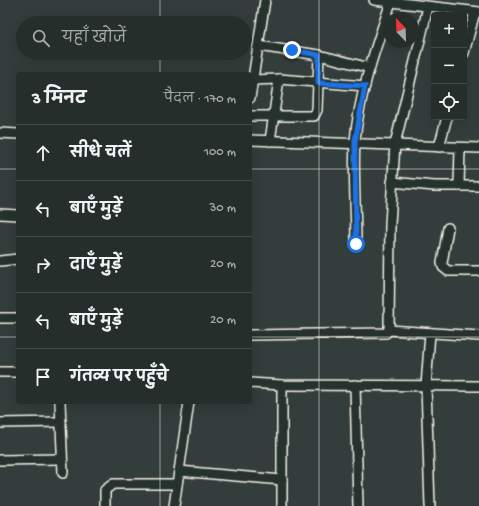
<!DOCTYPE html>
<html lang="hi">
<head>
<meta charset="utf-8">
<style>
	body { margin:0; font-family:"Gochi Hand","Playpen Sans Deva",sans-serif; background:#323a38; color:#f1f3f6 }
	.controls { position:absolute; right:12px; top:12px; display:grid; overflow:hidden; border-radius:4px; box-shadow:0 4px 16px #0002 }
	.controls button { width:36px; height:36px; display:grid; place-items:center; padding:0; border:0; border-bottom:1px solid #424a48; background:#262e2c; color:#f1f3f6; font:20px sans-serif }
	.compass { position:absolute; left:383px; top:12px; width:36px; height:36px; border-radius:50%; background:#262e2c; box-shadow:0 4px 16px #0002; rotate:337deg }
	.stop { position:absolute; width:12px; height:12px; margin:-9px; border:3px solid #1a73e8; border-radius:50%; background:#fff }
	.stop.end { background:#1a73e8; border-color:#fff; box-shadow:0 1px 4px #0008 }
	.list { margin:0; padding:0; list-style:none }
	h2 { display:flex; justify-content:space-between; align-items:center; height:52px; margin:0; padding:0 16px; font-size:17px }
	h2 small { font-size:13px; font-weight:400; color:#a4a8a9 }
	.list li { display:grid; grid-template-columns:26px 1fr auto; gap:12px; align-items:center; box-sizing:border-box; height:56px; padding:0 16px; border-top:1px solid #424a48 }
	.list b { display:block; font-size:15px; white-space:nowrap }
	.list em { font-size:13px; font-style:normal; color:#a4a8a9 }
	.icon { flex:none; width:22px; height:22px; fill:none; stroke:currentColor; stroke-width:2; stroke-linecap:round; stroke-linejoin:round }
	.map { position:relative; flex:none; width:479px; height:506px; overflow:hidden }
	.search { position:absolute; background:#262e2c; box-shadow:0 4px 16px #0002; left:16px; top:16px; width:236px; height:44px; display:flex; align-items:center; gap:10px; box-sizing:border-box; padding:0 14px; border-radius:22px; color:#a4a8a9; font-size:15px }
	.panel { position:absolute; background:#262e2c; box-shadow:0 4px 16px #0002; left:16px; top:72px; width:236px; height:332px; border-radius:4px }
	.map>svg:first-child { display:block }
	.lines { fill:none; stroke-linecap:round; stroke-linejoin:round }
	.street-casing { stroke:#f4f1e8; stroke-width:12 }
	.street { stroke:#26332d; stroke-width:9 }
	.route { stroke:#1a73e8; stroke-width:5 }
	.grid { fill:none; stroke:#f4f1e8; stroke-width:1; stroke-opacity:0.55 }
</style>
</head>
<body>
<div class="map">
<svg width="479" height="506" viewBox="0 0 479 506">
	<rect width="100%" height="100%" fill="#333d3b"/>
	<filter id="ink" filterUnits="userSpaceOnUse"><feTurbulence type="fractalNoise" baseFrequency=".025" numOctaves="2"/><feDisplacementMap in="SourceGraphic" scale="8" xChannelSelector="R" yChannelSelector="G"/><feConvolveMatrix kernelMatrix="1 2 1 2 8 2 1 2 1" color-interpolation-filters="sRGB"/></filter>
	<g filter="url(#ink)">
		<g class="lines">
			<defs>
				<g id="street">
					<polyline points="374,0 479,12"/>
					<polyline points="258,46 319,55 370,68"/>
					<polyline points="464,53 475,12"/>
					<polyline points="252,80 279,79 365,86"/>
					<polyline points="250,98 265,0"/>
					<polyline points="250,116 314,116 317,110 319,55"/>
					<polyline points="0,133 18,134"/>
					<polyline points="250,140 479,148"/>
					<polyline points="270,141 279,79"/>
					<polyline points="439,147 447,117"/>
					<polyline points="392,182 434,186 479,186"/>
					<polyline points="459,186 460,148"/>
					<polyline points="0,214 18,215"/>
					<polyline points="448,228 442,263 443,267 448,271 479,271"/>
					<path d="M356,244C356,210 353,175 355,141C359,93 376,47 391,2"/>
					<polyline points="0,261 18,259"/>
					<polyline points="0,318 18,318"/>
					<polyline points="389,330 390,224 395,144 428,7"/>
					<polyline points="250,335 386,333 389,330 479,336"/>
					<polyline points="0,372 18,372"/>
					<polyline points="250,383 282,385 479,386"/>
					<polyline points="282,385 282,506"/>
					<polyline points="355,385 358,506"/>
					<polyline points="60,402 63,473"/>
					<polyline points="0,423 61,422"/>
					<polyline points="0,460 61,459"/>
					<polyline points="179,471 282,480"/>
					<polyline points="105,506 105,490 113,484 177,484"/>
					<polyline points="174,506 189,402"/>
					<polyline points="430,506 426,386 430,333"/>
				</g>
			</defs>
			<use href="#street" class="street-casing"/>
			<use href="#street" class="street"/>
		</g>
	</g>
	<g class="lines" filter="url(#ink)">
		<polyline class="route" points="292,50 319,55 318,83 365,86 355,141 356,244"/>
	</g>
	<path class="grid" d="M160,0V23M319,0V506M160,53V74M0,169H18M250,169H479M0,337H18M250,337H479M160,402V506"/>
</svg>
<div class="controls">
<button>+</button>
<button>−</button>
<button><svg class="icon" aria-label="locate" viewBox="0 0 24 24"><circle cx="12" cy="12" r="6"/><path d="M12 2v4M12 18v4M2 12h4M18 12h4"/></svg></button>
</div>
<svg class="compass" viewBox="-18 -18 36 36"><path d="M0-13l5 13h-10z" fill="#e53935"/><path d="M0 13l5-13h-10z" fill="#a4a8a9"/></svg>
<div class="stop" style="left:356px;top:244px"></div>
<div class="stop end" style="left:292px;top:50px"></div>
<div class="search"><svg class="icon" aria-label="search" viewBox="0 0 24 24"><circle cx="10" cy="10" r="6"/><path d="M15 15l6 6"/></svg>यहाँ खोजें</div>
<section class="panel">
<h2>3 मिनट<small>पैदल · 170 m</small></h2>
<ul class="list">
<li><svg class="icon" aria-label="ahead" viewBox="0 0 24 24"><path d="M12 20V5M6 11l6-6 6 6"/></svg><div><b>सीधे चलें</b></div><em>100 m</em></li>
<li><svg class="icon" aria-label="left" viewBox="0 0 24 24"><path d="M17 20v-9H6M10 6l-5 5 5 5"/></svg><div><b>बाएँ मुड़ें</b></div><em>30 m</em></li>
<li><svg class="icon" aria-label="right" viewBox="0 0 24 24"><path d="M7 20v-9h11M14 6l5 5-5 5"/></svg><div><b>दाएँ मुड़ें</b></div><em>20 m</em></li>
<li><svg class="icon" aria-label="left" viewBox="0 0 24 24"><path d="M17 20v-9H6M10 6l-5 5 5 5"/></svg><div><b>बाएँ मुड़ें</b></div><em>20 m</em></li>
<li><svg class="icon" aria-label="arrive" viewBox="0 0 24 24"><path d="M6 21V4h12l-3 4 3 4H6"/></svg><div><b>गंतव्य पर पहुँचे</b></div></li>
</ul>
</section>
</div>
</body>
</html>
